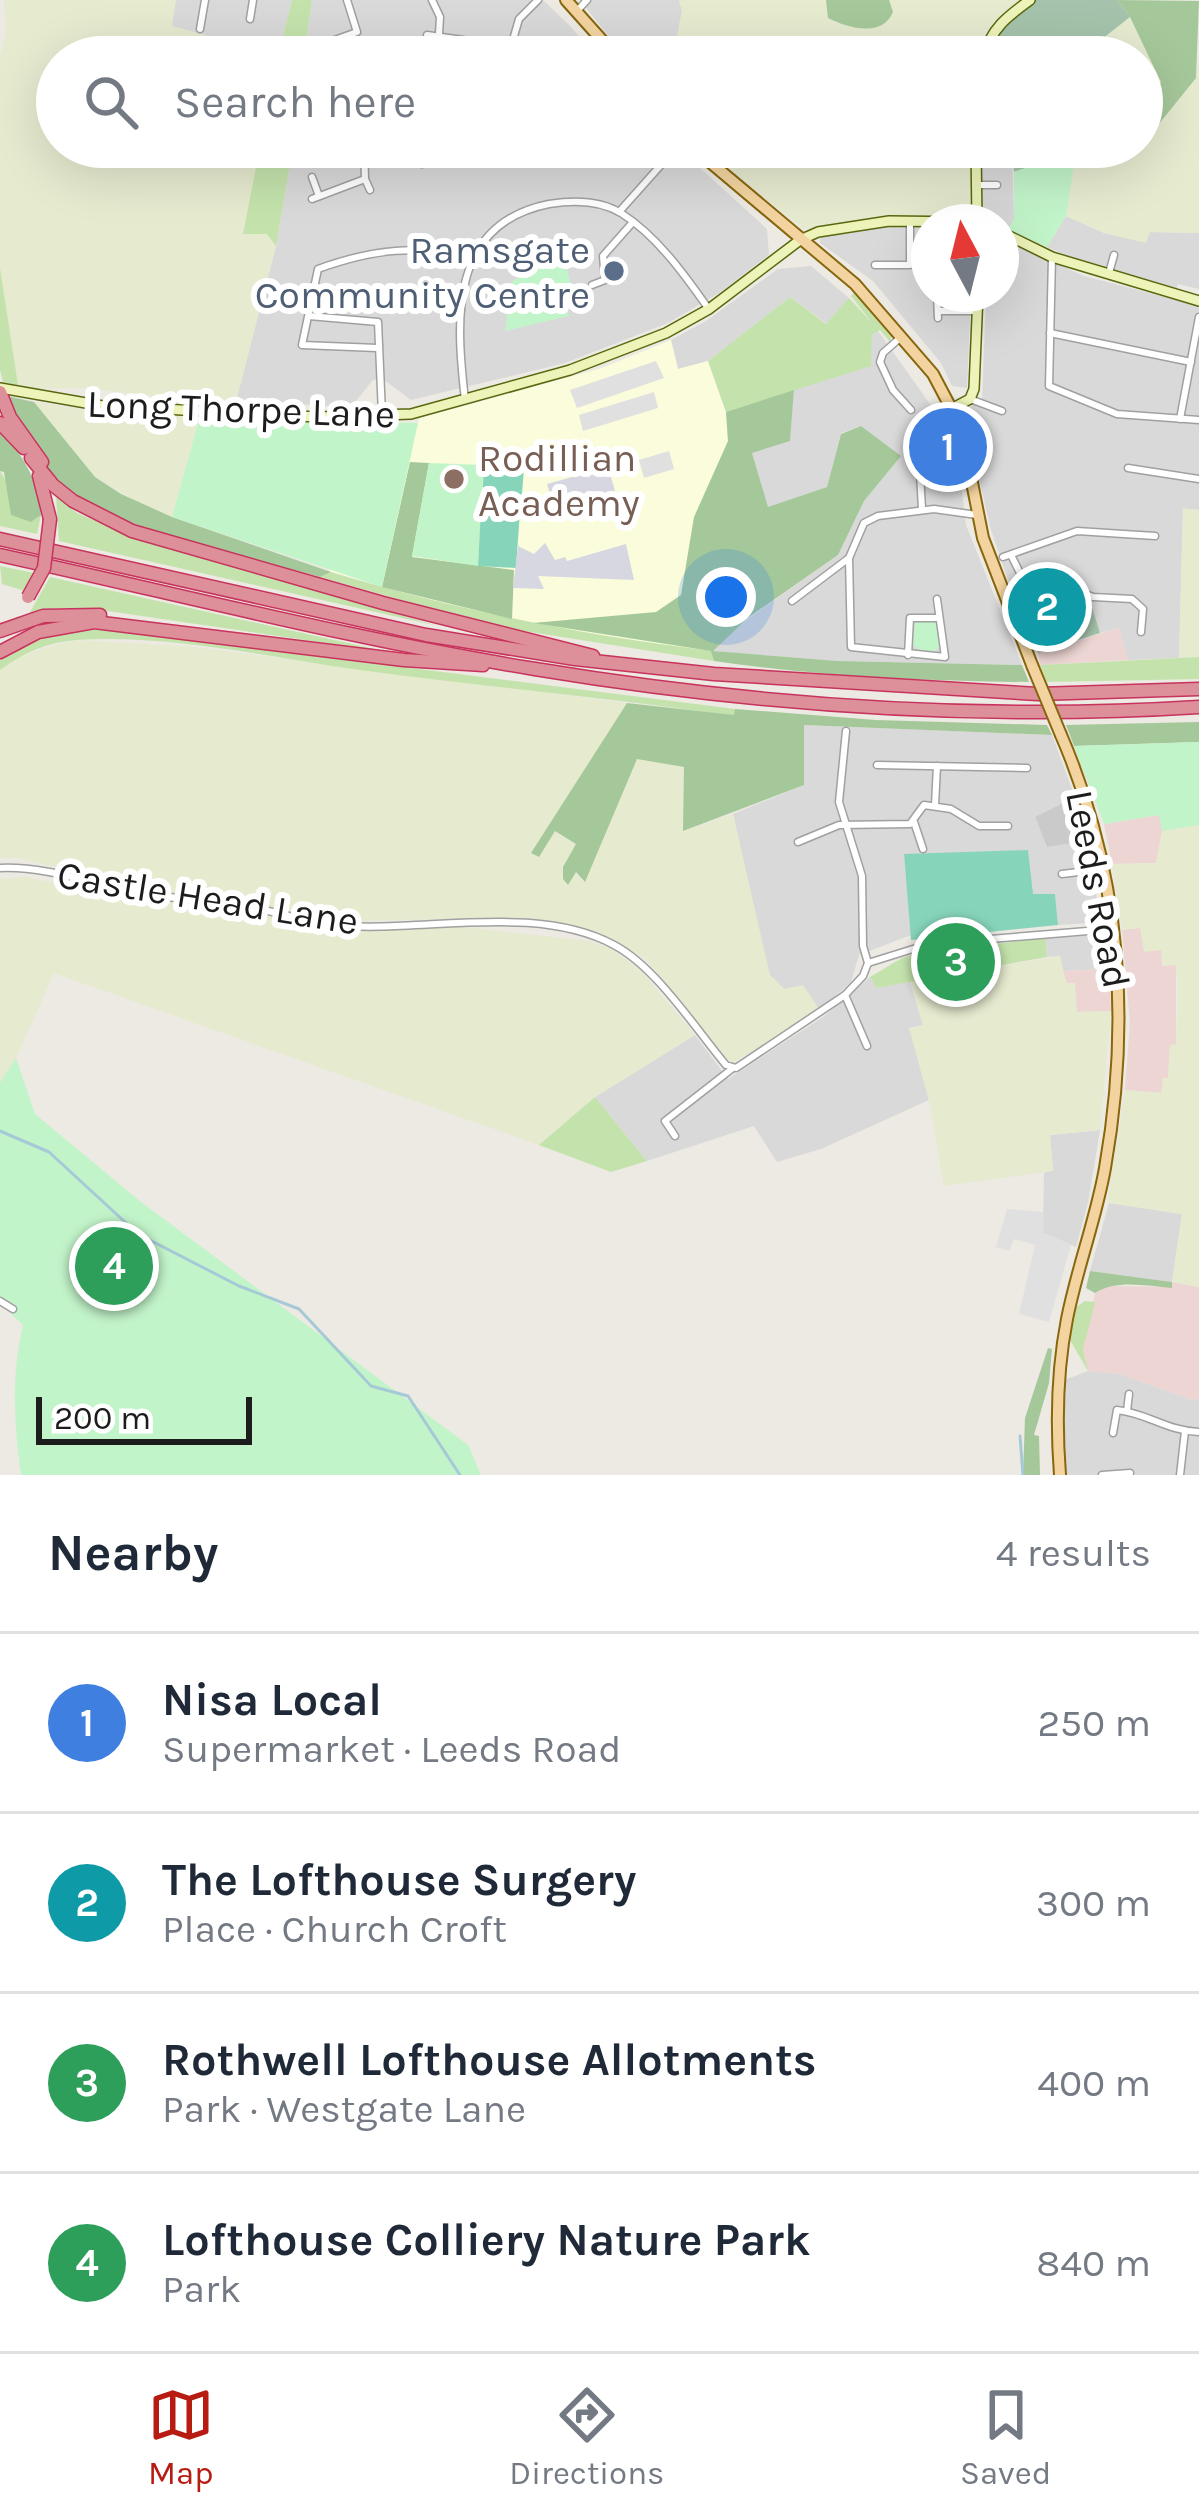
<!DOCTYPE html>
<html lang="en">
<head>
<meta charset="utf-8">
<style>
	body { margin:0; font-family:Karla,sans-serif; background:#f2f2f3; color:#1f2937 }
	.compass { position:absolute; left:911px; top:204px; width:108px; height:108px; border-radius:50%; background:#fff; box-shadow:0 12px 48px #0002; rotate:353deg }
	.scale { position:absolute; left:36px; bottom:30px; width:216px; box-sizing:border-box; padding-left:12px; border:6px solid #1c1c1c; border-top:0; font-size:33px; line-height:42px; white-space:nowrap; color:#1c1c1c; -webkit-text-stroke:9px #fff; paint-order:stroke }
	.you { position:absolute; left:726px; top:597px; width:42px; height:42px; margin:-30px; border:9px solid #fff; border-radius:50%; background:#1a73e8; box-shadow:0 0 0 18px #1a73e833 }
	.badge { display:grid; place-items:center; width:78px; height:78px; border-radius:50%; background:#b71b11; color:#fff; font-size:39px; font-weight:700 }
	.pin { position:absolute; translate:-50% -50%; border:6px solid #fff; box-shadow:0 3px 12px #0006 }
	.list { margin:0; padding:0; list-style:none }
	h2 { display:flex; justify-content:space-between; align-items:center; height:156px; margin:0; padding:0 48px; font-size:51px }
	h2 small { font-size:39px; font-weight:400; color:#747a83 }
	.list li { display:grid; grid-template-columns:78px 1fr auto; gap:36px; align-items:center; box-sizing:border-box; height:180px; padding:0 48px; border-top:3px solid #e0e1e3 }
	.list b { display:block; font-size:45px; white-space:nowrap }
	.list p { margin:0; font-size:39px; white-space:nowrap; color:#747a83 }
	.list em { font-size:39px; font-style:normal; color:#747a83 }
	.icon { flex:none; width:66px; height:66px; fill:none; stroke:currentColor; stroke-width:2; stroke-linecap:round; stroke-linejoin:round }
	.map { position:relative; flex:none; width:1199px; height:1475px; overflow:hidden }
	.search { position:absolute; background:#fff; box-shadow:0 12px 48px #0002; left:36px; right:36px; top:36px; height:132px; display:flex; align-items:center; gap:30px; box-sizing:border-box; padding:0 42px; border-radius:66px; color:#747a83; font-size:45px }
	.sheet { height:876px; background:#fff }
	nav { display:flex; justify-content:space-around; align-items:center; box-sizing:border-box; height:168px; border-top:3px solid #e0e1e3; background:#fff; font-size:33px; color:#747a83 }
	nav a { display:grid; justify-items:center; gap:6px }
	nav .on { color:#b71b11 }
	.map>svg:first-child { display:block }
	.residential { fill:#dad9d9 }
	.commercial { fill:#ecd5d2 }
	.education { fill:#fafcdc }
	.religious { fill:#cacaca }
	.farmland { fill:#e6eacf }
	.grass { fill:#c4e3ac }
	.forest { fill:#a5c89a }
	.cemetery { fill:#a5c3ac }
	.park { fill:#c2f4c9 }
	.pitch { fill:#86d5bb }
	.parking { fill:#e0e0e0 }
	.plaza { fill:#d7d7e2 }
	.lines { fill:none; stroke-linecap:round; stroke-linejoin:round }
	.stream { stroke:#a6c9d7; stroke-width:3 }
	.street-casing { stroke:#a0a0a0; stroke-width:9 }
	.secondary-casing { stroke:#59680e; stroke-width:12 }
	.primary-casing { stroke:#87660d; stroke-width:14 }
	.highway-casing { stroke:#c7335d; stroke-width:15 }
	.street { stroke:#fff; stroke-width:6 }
	.secondary { stroke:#edf3b9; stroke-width:9 }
	.primary { stroke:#f3d4a0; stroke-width:10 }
	.highway { stroke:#de909a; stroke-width:12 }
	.primary-bridge-casing { stroke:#87660d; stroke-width:14; stroke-linecap:butt }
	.highway-bridge-casing { stroke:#c7335d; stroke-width:15; stroke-linecap:butt }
	.primary-bridge { stroke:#f3d4a0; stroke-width:10 }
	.highway-bridge { stroke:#de909a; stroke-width:12 }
	.service-dot { fill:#5c6f8a; stroke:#fff; stroke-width:4.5 }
	.education-dot { fill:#8d6e63; stroke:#fff; stroke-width:4.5 }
	.labels { text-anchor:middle; stroke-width:12; stroke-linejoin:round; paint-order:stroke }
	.service-label { font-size:39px; fill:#4e5e75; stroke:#fff; text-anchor:end }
	.street-label { font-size:39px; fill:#1c1c1c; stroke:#fff }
	.education-label { font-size:39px; fill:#785e54; stroke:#fff; text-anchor:start }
</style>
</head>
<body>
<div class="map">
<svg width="1199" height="1475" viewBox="0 0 1199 1475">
	<rect width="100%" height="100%" fill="#eceae2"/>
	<g class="residential">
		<polygon points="176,0 292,0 278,57 259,57 261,51 171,26"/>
		<polygon points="312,0 543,0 572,28 595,57 304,57"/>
		<polygon points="580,0 679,0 682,11 673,57 625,57"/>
		<polygon points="293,147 677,147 767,229 769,255 719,293 668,323 565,363 411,400 384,380 373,380 351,407 236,401 276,246"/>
		<polygon points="985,151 1012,152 1014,219 1008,230 1001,227 1001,222 991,222 982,212 981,153"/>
		<polygon points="1066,216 1104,233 1146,242 1149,232 1199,233 1199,289 1178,284 1176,290 1085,263 1047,247"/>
		<polygon points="888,226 929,226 929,294 971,294 967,388 952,386 941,363 873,281 820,243 820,238 841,231 847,234"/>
		<polygon points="1001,239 1084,276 1199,306 1199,510 1183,509 1179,658 1128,660 1119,628 1100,633 1091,604 1029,622 1008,580 991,530 965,418 973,404 982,405 986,294 1001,294"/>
		<polygon points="811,266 849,298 827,324 790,297 708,361 678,369 671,340 706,321 778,269"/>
		<polygon points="878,331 935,411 915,439 942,460 958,459 966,525 1022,665 838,661 712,651 749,618 838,555 864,501 900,457 861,426 841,433 827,487 767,508 752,453 790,440 794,390 870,366 872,335"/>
		<polygon points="803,725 1052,735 1075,797 1035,817 1047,847 1087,841 1100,918 1094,923 1058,925 1055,895 1033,895 904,855 911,935 859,955 851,982 820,1010 795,988 784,989 770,975 765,958 733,814 804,785"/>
		<polygon points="1098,935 1104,939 1109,969 1063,971 1060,956 1047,957 1046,938"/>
		<polygon points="870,977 876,988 910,981 923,1025 910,1028 929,1100 821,1149 777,1162 754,1126 647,1161 595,1097 695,1035 728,1079 823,1017"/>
		<polygon points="1100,1130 1088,1203 1076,1247 1043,1233 1044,1173 1053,1170 1050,1135"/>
		<polygon points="1109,1203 1182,1214 1172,1282 1090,1271"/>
		<polygon points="1088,1371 1120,1374 1192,1400 1199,1399 1199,1475 1060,1475 1059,1382"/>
	</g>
	<g class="commercial">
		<polygon points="935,412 957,442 958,459 942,460 915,439"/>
		<polygon points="1119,628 1128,660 1040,665 1038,653"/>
		<polygon points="1160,815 1162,831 1156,863 1112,864 1104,824"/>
		<polygon points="1140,928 1176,965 1176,1045 1170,1045 1168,1078 1162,1093 1125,1090 1130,1022 1122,930"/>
		<polygon points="1109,969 1111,1011 1076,1012 1063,971"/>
		<polygon points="1172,1282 1199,1287 1199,1399 1192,1400 1120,1374 1088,1371 1083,1349 1095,1293 1105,1286 1172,1287"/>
	</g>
	<polygon class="education" points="671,340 678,369 708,361 726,412 728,441 712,651 623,640 478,613 331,572 200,416 418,423 420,418 602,368"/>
	<polygon class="religious" points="1075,797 1087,841 1047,847 1035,817"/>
	<g class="farmland">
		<polygon points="4,0 176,0 172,26 261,51 259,57 57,57 57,147 260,147 244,233 267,234 276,246 235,405 84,388 36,389 18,385 0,268 0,56 6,31"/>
		<polygon points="679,0 1025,0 989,30 979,57 673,57 682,11"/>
		<polygon points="1130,17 1162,82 1142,108 1142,57 1079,57"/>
		<polygon points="1199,58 1199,233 1150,232 1146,243 1104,233 1066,216 1073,165 1040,163 1040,147 1119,147 1113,164 1142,147 1196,78"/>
		<polygon points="701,147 973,147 971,213 966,217 882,218 803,229"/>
		<polygon points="34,402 98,412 200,416 172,517 147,508 95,477"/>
		<polygon points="1183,508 1199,510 1199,657 1179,658"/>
		<polygon points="72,640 186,646 627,703 532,853 539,857 554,831 576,844 564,866 584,881 637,758 685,766 684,831 733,814 770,975 784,989 803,985 820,1010 734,1062 728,1060 645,958 593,931 568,926 463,919 337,921 242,900 142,889 19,858 0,858 0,670 19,656"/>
		<polygon points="1199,825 1199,1287 1172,1282 1182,1214 1109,1203 1108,1197 1125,1090 1161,1093 1163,1078 1168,1078 1170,1045 1176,1044 1178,991 1176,965 1162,966 1161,950 1144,952 1140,928 1122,930 1112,864 1156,863 1162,831"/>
		<polygon points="26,877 73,887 75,881 137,895 248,909 324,927 463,927 589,941 610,948 641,971 695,1035 595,1097 539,1145 54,973 16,1058 0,1083 0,879"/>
		<polygon points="1060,956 1066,983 1075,983 1077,1012 1111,1011 1100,1130 1050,1135 1053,1171 944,1186 929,1101 909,1028 923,1025 910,981"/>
	</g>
	<g class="grass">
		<polygon points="292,0 312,0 304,57 278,57"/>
		<polygon points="260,147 293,147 276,246 267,234 243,234"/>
		<polygon points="0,268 18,385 3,382 0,370"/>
		<polygon points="854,293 892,335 890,342 880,330 872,335 871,366 726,412 708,361 790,297 826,324 849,298 872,323 851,296"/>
		<polygon points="0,471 31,522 41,515 37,534 0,526"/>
		<polygon points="56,496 77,513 133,537 438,626 59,541"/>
		<polygon points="0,566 34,573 25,591 2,584"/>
		<path d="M331,572C456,610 582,635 712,651L714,661L493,626L320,577Z"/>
		<polygon points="50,577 393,653 94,609 55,608 29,614"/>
		<path d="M89,627L735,709V716C610,698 485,687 360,670C269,657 167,634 76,640C47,642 23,653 0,670V658L39,637Z"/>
		<polygon points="1199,657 1199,679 1047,682 1040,665"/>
		<polygon points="1046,938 1047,957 876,988 870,977 902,958 919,953"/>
		<polygon points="595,1097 647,1161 611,1172 539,1145"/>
		<polygon points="1085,1301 1095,1302 1083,1349 1088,1371 1070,1340 1075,1308"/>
	</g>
	<g class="forest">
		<path d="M826,0H889L893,12C882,38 848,28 828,18Z"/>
		<polygon points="1117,0 1199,1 1196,78 1142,145 1142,108 1161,82 1130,17"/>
		<path d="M794,390L790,441L752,453L768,507L827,487L841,434L861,426L901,456L864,501L838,555L749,617L713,651L838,661L1022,665L1029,682C924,681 819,676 714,661L711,651L533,623L656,612L681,595L694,517L728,441L726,412Z"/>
		<path d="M7,396L34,402L95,477L121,494L172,517L331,572L320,577C256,559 123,533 75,495C46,472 18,431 7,396Z"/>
		<path d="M0,431C24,455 38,481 41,515L31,522L11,515L4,472L0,471Z"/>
		<polygon points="410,462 429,463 412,557 514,570 512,619 382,587"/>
		<polygon points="627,703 734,715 735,709 876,720 1047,725 1052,735 804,725 804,785 683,831 684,767 637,759 585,882 576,872 568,885 563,879 563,867 576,844 555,831 539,857 531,853"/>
		<polygon points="1199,722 1199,742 1074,746 1066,725"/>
		<path d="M1090,1271L1172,1282V1288C1147,1286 1116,1279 1095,1293L1086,1288Z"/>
		<polygon points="1048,1348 1052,1349 1049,1383 1034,1435 1039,1436 1040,1475 1023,1475 1025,1418"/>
	</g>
	<g class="cemetery">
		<polygon points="1036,0 1117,0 1130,17 1079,57 988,57 993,39"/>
		<polygon points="981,147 1040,147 1040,163 1014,172 1012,152 981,153"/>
		<polygon points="1091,604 1100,633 1038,653 1029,622"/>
	</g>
	<g class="park">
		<polygon points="423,44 456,45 477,57 396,57 412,45"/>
		<polygon points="1040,163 1074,165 1066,216 1047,247 1008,230 1014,219 1014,172"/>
		<polygon points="564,253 570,283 558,288 569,316 505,331 512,282 528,269"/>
		<polygon points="200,416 418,423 382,587 172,517"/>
		<polygon points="429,463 484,465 478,566 412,556"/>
		<polygon points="931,620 937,624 940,645 933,654 921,653 913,644 915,623"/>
		<polygon points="1199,742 1199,825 1162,831 1159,815 1104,824 1074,746"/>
		<path d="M16,1058L35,1114L141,1202L468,1445L481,1475H21C14,1424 11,1375 23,1325L0,1303V1083Z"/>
	</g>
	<g class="pitch">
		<polygon points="484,465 524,468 521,506 482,503"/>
		<polygon points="481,509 520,511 516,568 478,566"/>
		<polygon points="1028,850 1033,894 1055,894 1058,925 911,940 904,854"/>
	</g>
	<g class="parking">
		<polygon points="656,361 664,378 577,408 570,390"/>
		<polygon points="654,392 658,408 583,431 579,415"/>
		<polygon points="669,451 674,469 644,478 639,460"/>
		<polygon points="1007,1209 1043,1212 1043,1233 1071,1245 1049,1322 1019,1314 1035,1245 1014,1239 1009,1251 996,1247"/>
	</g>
	<g class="plaza">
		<polygon points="608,467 617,498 556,515 547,484"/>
		<polygon points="545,543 555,560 565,557 567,561 626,544 634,580 538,576 544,589 513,588 518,546 534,554"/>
	</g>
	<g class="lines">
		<g class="stream">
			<polyline points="0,1131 49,1152 138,1234 239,1286 299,1309 371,1386 408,1396 460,1475"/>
			<polyline points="1020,1436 1023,1475"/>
		</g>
		<defs>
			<g id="street">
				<polyline points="432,0 440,17 439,34"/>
				<polyline points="577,11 587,0"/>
				<polyline points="250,19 253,0"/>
				<polyline points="200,29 205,0"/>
				<polyline points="427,35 463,40 482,57"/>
				<polyline points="333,56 329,42 357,32 347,0"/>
				<polyline points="508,57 519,19 538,0"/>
				<polyline points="364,147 365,179 370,190"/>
				<polyline points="425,147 431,160"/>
				<polyline points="422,164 463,147"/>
				<polyline points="312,177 319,196"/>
				<polyline points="976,185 997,185"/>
				<polyline points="312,199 365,179"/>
				<polyline points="619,212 677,147"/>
				<polyline points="1052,257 1049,386 1117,414 1199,420"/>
				<polyline points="875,265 910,265 910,221"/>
				<polyline points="1109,273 1114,255"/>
				<polyline points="592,285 605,280 603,256 633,222"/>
				<polyline points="937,295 938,318"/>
				<polyline points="938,311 975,311"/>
				<polyline points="309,316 378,322 382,414"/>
				<polyline points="1050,333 1191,362"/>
				<polyline points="900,338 883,353 880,362 893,390 911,410"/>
				<path d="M377,348L302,345L318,269C376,248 414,246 474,256"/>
				<polyline points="970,399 1002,411"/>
				<path d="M465,400C456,321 448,224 549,204C573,200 600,200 621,213C657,236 684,274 708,308"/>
				<polyline points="1180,419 1199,317"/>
				<polyline points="1128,468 1199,479"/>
				<polyline points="920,473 922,509"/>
				<polyline points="1003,557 1077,531 1155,536"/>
				<polyline points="1030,593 1067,587 1093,597 1132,599 1143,609 1141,632"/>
				<polyline points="937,599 945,657 851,647 849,558 864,523 878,516 934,509 977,515"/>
				<polyline points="792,601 849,558"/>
				<polyline points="1010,602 1030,593 1011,555"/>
				<polyline points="908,655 910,618 939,618"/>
				<polyline points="877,765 1027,768"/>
				<polyline points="935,805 937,766"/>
				<polyline points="914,822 923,849"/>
				<polyline points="798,842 839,825 910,824 924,805 951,809 979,826 1008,826"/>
				<path d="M0,868C46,866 90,883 135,892C171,899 208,900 244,906C274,911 303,921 333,925C419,934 534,902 614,945C656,967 695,1028 726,1065L736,1068L845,995L863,976L868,963L863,946L862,876L839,802L846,731"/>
				<polyline points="1062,874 1103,869"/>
				<polyline points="868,963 929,944 1112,929"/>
				<polyline points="845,995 867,1046"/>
				<polyline points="675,1136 665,1121 733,1068"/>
				<polyline points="0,1301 13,1309"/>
				<polyline points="1127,1411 1129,1394"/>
				<path d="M1113,1433L1117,1410C1147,1413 1167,1431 1199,1432"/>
				<polyline points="1102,1475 1130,1473"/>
				<polyline points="1180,1475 1185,1431"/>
			</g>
			<g id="secondary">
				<path d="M984,57C990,29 1008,16 1030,0"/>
				<polyline points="976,147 977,222"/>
				<polyline points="1001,232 1052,257 1199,301"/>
				<polyline points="0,388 103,406 318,417 411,414 570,370 666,333 709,309 800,240 818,232 889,221 970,222"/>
				<polyline points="953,408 970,399 974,389 978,294"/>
			</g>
			<g id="primary">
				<polyline points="566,0 617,57"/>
				<polyline points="692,147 855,284 933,374 961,427 983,538 1032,665"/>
				<path d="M1060,1475C1056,1423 1057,1370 1067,1319C1077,1268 1096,1219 1105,1168C1131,1020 1121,874 1061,735"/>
			</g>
			<g id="highway">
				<polyline points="0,392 10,417 42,462"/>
				<polyline points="0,423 24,448"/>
				<polyline points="31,458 53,485 73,501 132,531 383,603 593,656"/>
				<polyline points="39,476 50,519"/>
				<polyline points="0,539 426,635 575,659 714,674 1038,694 1199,689"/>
				<path d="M0,555C178,594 356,640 535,669C753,705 978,721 1199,707"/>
				<polyline points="0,631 43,616 100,615"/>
				<polyline points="0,652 38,632 94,622 404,660 483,665"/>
			</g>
		</defs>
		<use href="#street" class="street-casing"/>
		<use href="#secondary" class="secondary-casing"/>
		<use href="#primary" class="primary-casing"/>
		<use href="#highway" class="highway-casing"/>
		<use href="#street" class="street"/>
		<use href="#secondary" class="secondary"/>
		<use href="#primary" class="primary"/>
		<use href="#highway" class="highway"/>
		<defs>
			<polyline id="primary-bridge" points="1032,665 1061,735"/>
			<polyline id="highway-bridge" points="28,597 44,568 50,519"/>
		</defs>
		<use href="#primary-bridge" class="primary-bridge-casing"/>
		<use href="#highway-bridge" class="highway-bridge-casing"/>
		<use href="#primary-bridge" class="primary-bridge"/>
		<use href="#highway-bridge" class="highway-bridge"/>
	</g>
	<circle class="service-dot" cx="614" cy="271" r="12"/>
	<circle class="education-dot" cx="454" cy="479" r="12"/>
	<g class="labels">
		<g class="service-label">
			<text x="590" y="263">Ramsgate<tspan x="590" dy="45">Community Centre</tspan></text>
		</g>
		<g class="street-label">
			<text transform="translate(241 408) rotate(2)" y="14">Long Thorpe Lane</text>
			<text transform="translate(1099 889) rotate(79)" y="14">Leeds Road</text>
			<text transform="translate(208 897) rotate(9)" y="14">Castle Head Lane</text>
		</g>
		<g class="education-label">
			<text x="478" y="471">Rodillian<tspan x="478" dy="45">Academy</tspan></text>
		</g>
	</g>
</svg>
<svg class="compass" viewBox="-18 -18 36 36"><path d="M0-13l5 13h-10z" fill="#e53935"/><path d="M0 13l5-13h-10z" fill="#747a83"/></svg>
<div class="scale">200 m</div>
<div class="you"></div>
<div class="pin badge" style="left:948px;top:447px;background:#3f7fe0">1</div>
<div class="pin badge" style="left:1047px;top:607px;background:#0f9aa8">2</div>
<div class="pin badge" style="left:956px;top:962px;background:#2e9e5b">3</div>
<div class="pin badge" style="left:114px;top:1266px;background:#2e9e5b">4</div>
<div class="search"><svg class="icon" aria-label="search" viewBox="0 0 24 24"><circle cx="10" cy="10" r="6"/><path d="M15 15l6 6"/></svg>Search here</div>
</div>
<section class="sheet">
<h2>Nearby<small>4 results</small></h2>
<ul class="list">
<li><span class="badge" style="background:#3f7fe0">1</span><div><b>Nisa Local</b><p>Supermarket · Leeds Road</p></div><em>250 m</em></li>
<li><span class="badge" style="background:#0f9aa8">2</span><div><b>The Lofthouse Surgery</b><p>Place · Church Croft</p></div><em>300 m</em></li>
<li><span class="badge" style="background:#2e9e5b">3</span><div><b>Rothwell Lofthouse Allotments</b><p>Park · Westgate Lane</p></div><em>400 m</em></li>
<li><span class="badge" style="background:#2e9e5b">4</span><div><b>Lofthouse Colliery Nature Park</b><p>Park</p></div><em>840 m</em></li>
</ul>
</section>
<nav>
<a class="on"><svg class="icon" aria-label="map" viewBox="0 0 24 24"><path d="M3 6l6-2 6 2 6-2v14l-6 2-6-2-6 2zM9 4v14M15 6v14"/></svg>Map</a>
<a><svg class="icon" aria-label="directions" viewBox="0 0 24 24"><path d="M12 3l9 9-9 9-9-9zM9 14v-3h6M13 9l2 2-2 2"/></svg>Directions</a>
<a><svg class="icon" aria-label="saved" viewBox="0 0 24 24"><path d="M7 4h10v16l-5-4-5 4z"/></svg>Saved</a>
</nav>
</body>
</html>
